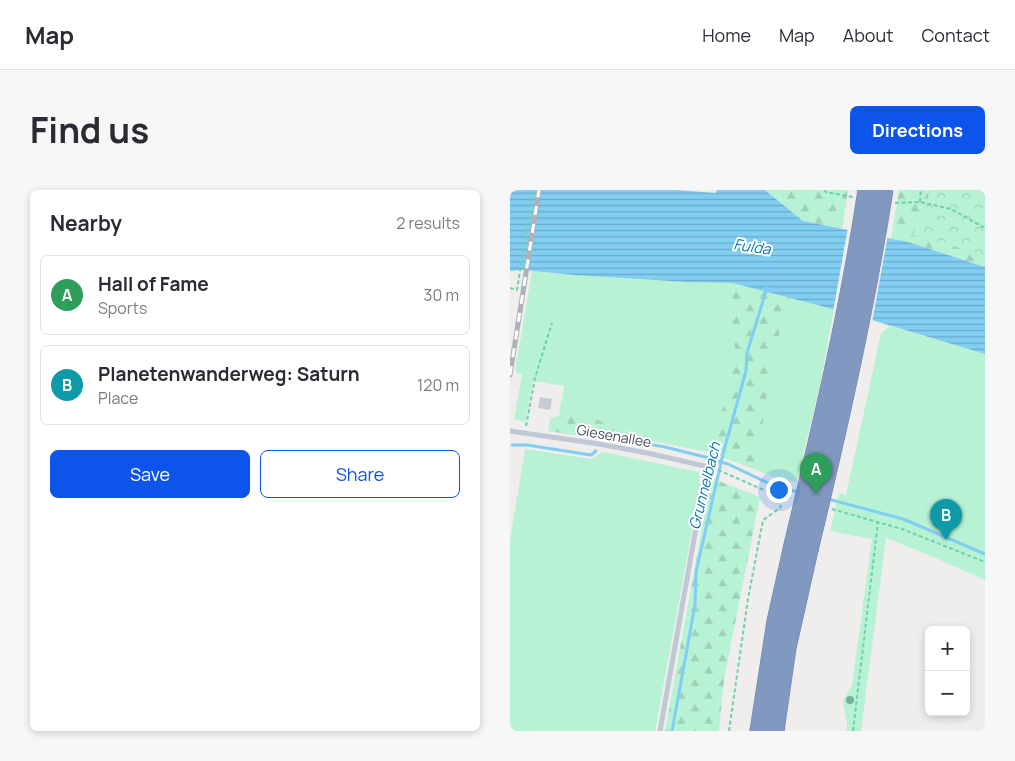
<!DOCTYPE html>
<html lang="en">
<head>
<meta charset="utf-8">
<style>
	body { margin:0; font-family:Manrope,sans-serif; background:#f7f7f7; color:#2b2b33 }
	.controls { position:absolute; right:15px; bottom:15px; display:grid; overflow:hidden; border-radius:8px; box-shadow:0 2px 8px #0003 }
	.controls button { width:45px; height:45px; display:grid; place-items:center; padding:0; border:0; border-bottom:1px solid #e1e1e2; background:#fff; color:#2b2b33; font:25px sans-serif }
	.you { position:absolute; left:268px; top:299px; width:18px; height:18px; margin:-12px; border:4px solid #fff; border-radius:50%; background:#1a73e8; box-shadow:0 0 0 8px #1a73e833 }
	.badge { display:grid; place-items:center; width:32px; height:32px; border-radius:50%; background:#0d55ea; color:#fff; font-size:16px; font-weight:700 }
	.pin { position:absolute; translate:-50% -41px; filter:drop-shadow(0 1px 2px #0008) }
	.pin::after { content:''; position:absolute; top:26px; width:18px; height:15px; background:inherit; clip-path:polygon(0 0,100% 0,50% 100%) }
	.list { margin:0; padding:0; list-style:none }
	h2 { display:flex; justify-content:space-between; align-items:center; height:65px; margin:0; padding:0 20px; font-size:21px }
	h2 small { font-size:16px; font-weight:400; color:#7c7c81 }
	.list li { display:grid; grid-template-columns:32px 1fr auto; gap:15px; align-items:center; box-sizing:border-box; height:80px; margin:0 10px 10px; padding:0 10px; border:1px solid #e1e1e2; border-radius:8px }
	.list b { display:block; font-size:19px; white-space:nowrap }
	.list p { margin:0; font-size:16px; white-space:nowrap; color:#7c7c81 }
	.list em { font-size:16px; font-style:normal; color:#7c7c81 }
	.actions { display:flex; gap:10px; padding:15px 20px }
	.actions a { flex:1; padding:11px 0; border:1px solid #0d55ea; border-radius:8px; text-align:center; font-size:18px; color:#0d55ea }
	.actions .main { background:#0d55ea; color:#fff }
	.map { position:relative; flex:none; width:475px; height:541px; overflow:hidden; border-radius:8px }
	header { display:flex; align-items:center; gap:30px; box-sizing:border-box; height:70px; padding:0 25px; background:#fff; border-bottom:1px solid #e1e1e2 }
	header strong { font-size:24px }
	nav { display:flex; gap:28px; margin-inline-start:auto; font-size:18px }
	.intro { display:flex; align-items:center; justify-content:space-between; box-sizing:border-box; height:120px; padding:0 30px }
	h1 { margin:0; font-size:35px }
	.button { padding:12px 22px; border-radius:8px; background:#0d55ea; color:#fff; font-size:18px; font-weight:700 }
	main { display:flex; gap:30px; padding:0 30px }
	aside { flex:1; background:#fff; border-radius:8px; box-shadow:0 2px 8px #0003 }
	.map>svg:first-child { display:block }
	.green { fill:#b7f2d4 }
	.forest { fill:url(#forest-firs) }
	.park { fill:url(#park-crowns) }
	.water { fill:url(#water-rules) }
	.pier { fill:#f0eded }
	.lines { fill:none; stroke-linecap:round; stroke-linejoin:round }
	.stream { stroke:#81cef2; stroke-width:3 }
	.building { fill:#c9cbd3 }
	.highway-casing { stroke:#6c83ac; stroke-width:19 }
	.path { stroke:#6dd2ab; stroke-width:2; stroke-dasharray:4 2.5; stroke-linecap:butt }
	.lane { stroke:#bfc8d4; stroke-width:5 }
	.highway { stroke:#8199c0; stroke-width:18 }
	.rail-casing { stroke:#afb1b8; stroke-width:5 }
	.rail { stroke:#fff; stroke-width:3; stroke-dasharray:9; stroke-linecap:butt }
	.highway-bridge-casing { stroke:#6c83ac; stroke-width:19; stroke-linecap:butt }
	.highway-bridge { stroke:#8199c0; stroke-width:18 }
	.tree { fill:#75b29a }
	.labels { text-anchor:middle; stroke-width:4; stroke-linejoin:round; paint-order:stroke }
	.street-label { font-size:14px; fill:#444e5c; stroke:#fff }
	.water-label { font-size:15px; font-style:italic; fill:#0378b0; stroke:#fff }
</style>
</head>
<body>
<header>
<strong>Map</strong>
<nav><a>Home</a><a>Map</a><a>About</a><a>Contact</a></nav>
</header>
<div class="intro"><h1>Find us</h1><a class="button">Directions</a></div>
<main>
<aside>
<h2>Nearby<small>2 results</small></h2>
<ul class="list">
<li><span class="badge" style="background:#2e9e5b">A</span><div><b>Hall of Fame</b><p>Sports</p></div><em>30 m</em></li>
<li><span class="badge" style="background:#0f9aa8">B</span><div><b>Planetenwanderweg: Saturn</b><p>Place</p></div><em>120 m</em></li>
</ul>
<div class="actions"><a class="main">Save</a><a>Share</a></div>
</aside>
<div class="map">
<svg width="475" height="541" viewBox="0 0 475 541">
	<defs>
		<pattern id="forest-firs" width="22" height="20" patternUnits="userSpaceOnUse" patternTransform="scale(1.25)"><rect width="22" height="20" fill="#b7f2d4"/><path d="M5 1l3.5 6h-7zM16 11l3.5 6h-7z" fill="#9fd1b8"/></pattern>
		<pattern id="park-crowns" width="20" height="18" patternUnits="userSpaceOnUse" patternTransform="scale(1.25)"><rect width="20" height="18" fill="#b7f2d4"/><path d="M2 6a3 3 0 1 1 6 0M12 15a3 3 0 1 1 6 0" fill="none" stroke="#9fd1b8"/></pattern>
		<pattern id="water-rules" width="6" height="5" patternUnits="userSpaceOnUse" patternTransform="scale(1.25)"><rect width="6" height="5" fill="#81cef2"/><path d="M0 2.5h6" fill="none" stroke="#6ba9c7"/></pattern>
	</defs>
	<rect width="100%" height="100%" fill="#f0eded"/>
	<g class="green">
		<path d="M22,81C89,87 156,92 223,93L220,132L226,162L202,263L117,246L111,234L49,224L54,196L23,191L15,232L4,229L12,185L5,181Z"/>
		<polygon points="284,109 324,119 311,190 287,292 274,291 246,280 264,155"/>
		<polygon points="380,136 475,164 475,390 421,366 376,348 351,541 337,541 337,533 333,511 342,495 362,349 320,341 329,303 336,305 371,143"/>
		<polygon points="15,259 81,269 93,262 189,282 190,297 145,541 0,541 0,351"/>
	</g>
	<g class="forest">
		<polygon points="255,0 338,0 332,39 293,31"/>
		<polygon points="389,0 475,0 475,77 398,52 381,49"/>
		<polygon points="223,93 284,109 264,156 246,280 202,263 226,162 220,132"/>
		<polygon points="53,224 111,234 117,246 95,250 38,241 40,229"/>
		<polygon points="201,288 250,307 214,490 209,541 155,541"/>
	</g>
	<path class="park" d="M419,0H475V65L402,45C414,28 416,20 419,0Z"/>
	<polygon class="water" points="0,0 166,0 206,3 207,0 255,0 293,31 398,52 475,77 475,164 345,125 223,93 177,92 64,85 13,80 0,81"/>
	<polygon class="pier" points="338,37 378,45 362,133 323,122"/>
	<g class="lines">
		<g class="stream">
			<polyline points="115,250 155,257 199,268"/>
			<polyline points="2,255 17,255 81,265 86,261"/>
			<polyline points="207,271 218,274 258,293 290,303"/>
			<polyline points="318,309 393,329 475,364"/>
			<polyline points="162,541 185,415 186,382 213,264 236,181 237,163 257,98"/>
		</g>
	</g>
	<polygon class="building" points="30,207 42,209 40,220 28,218"/>
	<g class="lines">
		<defs>
			<g id="highway">
				<polyline points="249,541 266,431 283,355"/>
				<polyline points="265,541 277,458 299,360"/>
			</g>
		</defs>
		<use href="#highway" class="highway-casing"/>
		<g class="path">
			<polyline points="314,0 316,2 343,7"/>
			<polyline points="410,12 411,0"/>
			<polyline points="385,13 410,12 441,19 475,38"/>
			<polyline points="0,98 7,100 23,0"/>
			<polyline points="16,236 25,188 42,133"/>
			<polyline points="208,280 254,300 281,308"/>
			<polyline points="322,319 392,339 475,372"/>
			<polyline points="219,541 238,409 253,330 270,318 273,307"/>
			<polyline points="343,541 368,332"/>
		</g>
		<g class="lane">
			<polyline points="0,241 89,254 142,264 203,278"/>
			<polyline points="150,541 197,276"/>
		</g>
		<use href="#highway" class="highway"/>
		<defs>
			<polyline id="rail" points="0,185 29,0"/>
		</defs>
		<use href="#rail" class="rail-casing"/>
		<use href="#rail" class="rail"/>
		<defs>
			<g id="highway-bridge">
				<path d="M283,355C311,238 339,120 357,0"/>
				<path d="M299,360C328,240 355,121 374,0"/>
			</g>
		</defs>
		<use href="#highway-bridge" class="highway-bridge-casing"/>
		<use href="#highway-bridge" class="highway-bridge"/>
	</g>
	<circle class="tree" cx="340" cy="510" r="4"/>
	<g class="labels">
		<g class="street-label">
			<text transform="translate(104 246) rotate(10)" y="5">Giesenallee</text>
		</g>
		<g class="water-label">
			<text transform="translate(242 57) rotate(8)" y="5">Fulda</text>
			<text transform="translate(195 296) rotate(-76)" y="5">Grunnelbach</text>
		</g>
	</g>
</svg>
<div class="controls">
<button>+</button>
<button>−</button>
</div>
<div class="you"></div>
<div class="pin badge" style="left:306px;top:304px;background:#2e9e5b">A</div>
<div class="pin badge" style="left:436px;top:350px;background:#0f9aa8">B</div>
</div>
</main>
</body>
</html>
